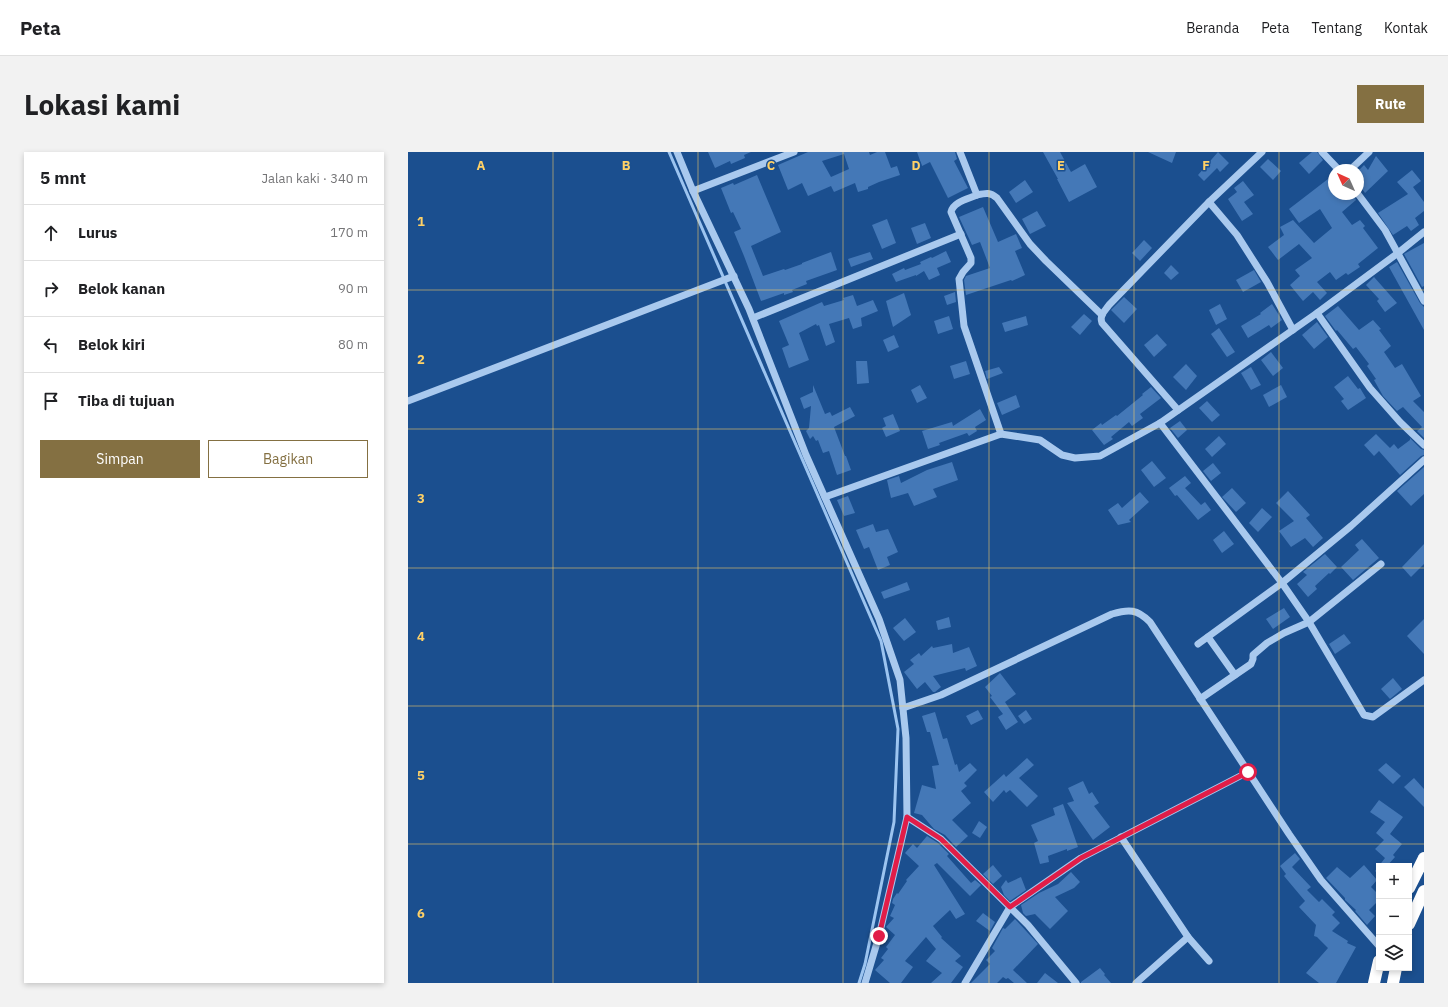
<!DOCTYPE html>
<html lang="id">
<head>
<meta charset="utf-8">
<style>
	body { margin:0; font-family:"IBM Plex Sans",sans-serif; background:#f2f2f2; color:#202124 }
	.controls { position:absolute; right:12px; bottom:12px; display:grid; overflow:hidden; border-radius:0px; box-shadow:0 2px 6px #0003 }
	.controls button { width:36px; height:36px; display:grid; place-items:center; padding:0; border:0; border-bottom:1px solid #e0e0e0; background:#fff; color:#202124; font:20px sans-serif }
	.compass { position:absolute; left:920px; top:12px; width:36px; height:36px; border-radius:50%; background:#fff; box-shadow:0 2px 6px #0003; rotate:315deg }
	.stop { position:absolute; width:12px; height:12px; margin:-9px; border:3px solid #e11d48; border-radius:50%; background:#fff }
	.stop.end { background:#e11d48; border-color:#fff; box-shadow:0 1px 4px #0008 }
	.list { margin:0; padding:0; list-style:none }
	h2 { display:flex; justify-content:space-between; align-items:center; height:52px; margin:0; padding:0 16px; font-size:17px }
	h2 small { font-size:13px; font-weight:400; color:#757577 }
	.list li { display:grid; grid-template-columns:26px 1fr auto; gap:12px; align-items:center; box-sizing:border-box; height:56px; padding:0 16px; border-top:1px solid #e0e0e0 }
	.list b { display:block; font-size:15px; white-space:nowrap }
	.list em { font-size:13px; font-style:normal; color:#757577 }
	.actions { display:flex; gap:8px; padding:12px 16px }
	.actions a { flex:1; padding:9px 0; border:1px solid #847042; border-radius:0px; text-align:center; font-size:14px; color:#847042 }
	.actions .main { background:#847042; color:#fff }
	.icon { flex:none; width:22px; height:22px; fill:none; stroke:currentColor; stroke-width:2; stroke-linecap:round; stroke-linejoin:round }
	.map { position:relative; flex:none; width:1016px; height:831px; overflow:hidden; border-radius:0px }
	header { display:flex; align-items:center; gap:24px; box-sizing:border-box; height:56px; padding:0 20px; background:#fff; border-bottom:1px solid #e0e0e0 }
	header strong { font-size:19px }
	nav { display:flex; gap:22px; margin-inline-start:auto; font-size:14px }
	.intro { display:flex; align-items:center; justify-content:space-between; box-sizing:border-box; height:96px; padding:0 24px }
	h1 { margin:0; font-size:28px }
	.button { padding:10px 18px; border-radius:0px; background:#847042; color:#fff; font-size:14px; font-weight:700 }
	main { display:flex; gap:24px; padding:0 24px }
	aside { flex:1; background:#fff; border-radius:0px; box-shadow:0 2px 6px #0003 }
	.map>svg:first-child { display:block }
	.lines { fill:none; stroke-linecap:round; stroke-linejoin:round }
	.stream { stroke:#9cc4f0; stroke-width:3 }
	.building { fill:#4478b7; fill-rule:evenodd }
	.minor { stroke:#a9c9ee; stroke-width:7 }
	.highway { stroke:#fff; stroke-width:12 }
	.route { stroke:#e11d48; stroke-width:5 }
	.grid { fill:none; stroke:#ffd166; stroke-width:1; stroke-opacity:0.55 }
	.grid-label { font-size:13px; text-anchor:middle; font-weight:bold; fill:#ffd166; stroke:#1b4f8f; stroke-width:3; stroke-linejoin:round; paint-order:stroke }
</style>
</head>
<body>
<header>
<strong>Peta</strong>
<nav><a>Beranda</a><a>Peta</a><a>Tentang</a><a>Kontak</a></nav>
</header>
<div class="intro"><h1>Lokasi kami</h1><a class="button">Rute</a></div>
<main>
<aside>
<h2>5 mnt<small>Jalan kaki · 340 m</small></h2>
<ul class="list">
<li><svg class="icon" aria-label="ahead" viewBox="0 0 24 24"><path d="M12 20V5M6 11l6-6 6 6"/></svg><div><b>Lurus</b></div><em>170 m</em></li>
<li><svg class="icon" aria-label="right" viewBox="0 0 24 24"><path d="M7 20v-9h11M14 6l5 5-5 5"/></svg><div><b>Belok kanan</b></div><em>90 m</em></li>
<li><svg class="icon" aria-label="left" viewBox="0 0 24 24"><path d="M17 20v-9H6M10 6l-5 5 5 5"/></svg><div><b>Belok kiri</b></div><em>80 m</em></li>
<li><svg class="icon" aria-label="arrive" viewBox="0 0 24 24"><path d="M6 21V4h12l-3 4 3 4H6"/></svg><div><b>Tiba di tujuan</b></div></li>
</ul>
<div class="actions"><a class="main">Simpan</a><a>Bagikan</a></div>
</aside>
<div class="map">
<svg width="1016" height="831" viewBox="0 0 1016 831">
	<rect width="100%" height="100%" fill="#1b4f8f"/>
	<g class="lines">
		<polyline class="stream" points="261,0 473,489 490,577 486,670 457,812 451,831"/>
	</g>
	<g class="building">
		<polygon points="300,0 343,0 336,3 337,6 323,12 322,9 307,16"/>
		<path d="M400,0H461L462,3L469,0H477L483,16L489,14L492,23L471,30L460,35V37L450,40L447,31L426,40L423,34L400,44L394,31L380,38L370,13ZM436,2L441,17L423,25L414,9Z"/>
		<polygon points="509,0 547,0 549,7 546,9 560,36 540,46 522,10 514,14"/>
		<polygon points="635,0 652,0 663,20 677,12 689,35 661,50 649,27 650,27"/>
		<polygon points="740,0 768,0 764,11"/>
		<polygon points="810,0 821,11 812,20 809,16 796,29 790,23"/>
		<polygon points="904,0 909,0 915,8 901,22 891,11"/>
		<polygon points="968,4 980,19 957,41 952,34 956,28 950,24 950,19 956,13 960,18"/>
		<polygon points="860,7 873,19 865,28 852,15"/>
		<polygon points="1004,18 1013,29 1005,35 1016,50 1016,59 1007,66 1011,73 1003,79 999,74 985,83 970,61 1000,42 989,30"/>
		<polygon points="349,23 373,80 343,94 355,124 376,117 377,118 394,112 394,111 423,100 429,118 398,129 399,132 384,138 385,140 376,143 376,141 353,149 336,104 326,80 333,77 325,60 323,61 313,36 325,31 326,33"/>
		<polygon points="920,27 926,35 926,42 945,42 948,48 934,60 944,73 952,68 957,74 955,76 970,96 950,112 952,115 940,123 938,121 928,128 922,120 909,130 919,141 912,148 905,140 895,149 882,133 892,124 887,118 904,106 891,92 870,108 860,95 876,83 872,75 885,68 906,91 924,76 912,57 891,71 881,57"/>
		<polygon points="617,28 625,40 608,51 601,40"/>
		<polygon points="835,29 846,43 836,50 845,62 834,69 820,47 829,40 826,36"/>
		<polygon points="575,55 590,90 608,82 614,96 607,99 617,123 604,129 603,128 558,143 556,128 558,124 582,116 572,90 564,93 551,65"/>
		<polygon points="629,59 638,74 622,82 614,67"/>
		<polygon points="479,67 488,91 474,97 464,73"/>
		<polygon points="517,71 523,86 509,92 503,76"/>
		<polygon points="736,88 744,96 732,109 724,101"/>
		<polygon points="1016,91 1016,134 1014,135 996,102"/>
		<polygon points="538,99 543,110 529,116 532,123 521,128 516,119 508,124 508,123 488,130 484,122 496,116 497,118 513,112 512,110 523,105 524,106"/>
		<polygon points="462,100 465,107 443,115 440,107"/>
		<polygon points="989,110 1012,151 1016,155 1016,178 981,115"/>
		<polygon points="763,113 771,121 763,128 756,121"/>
		<polygon points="846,118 853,130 835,140 828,128"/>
		<polygon points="966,125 989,151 977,160 969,149 971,147 958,133"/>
		<polygon points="547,140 548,150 539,153 536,144"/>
		<polygon points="496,141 503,163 485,175 478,149"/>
		<polygon points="445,143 449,154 465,148 470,159 453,166 454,174 445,177 441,166 421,172 427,190 418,194 411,173 409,174 408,172 391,181 401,208 381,216 374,196 381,193 371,169 414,150 416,154 436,148 435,146"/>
		<polygon points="716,145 729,157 716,171 703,158"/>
		<polygon points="812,152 819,167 808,173 801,158"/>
		<polygon points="864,152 874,168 863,176 861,173 840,186 833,174 853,162 852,161"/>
		<polygon points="930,154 951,178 965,168 973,177 971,178 983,194 976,200 987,216 994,212 1013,244 1005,249 1016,260 1016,286 1009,279 1014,275 995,255 989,259 975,244 966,228 968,227 959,214 961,212 948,195 945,197 929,178 928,179 917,164"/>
		<polygon points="676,162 684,169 672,183 663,175"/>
		<polygon points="541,164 545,177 530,182 526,169"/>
		<polygon points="618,164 620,173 597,180 594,171"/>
		<polygon points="909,170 920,185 906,197 894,183"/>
		<polygon points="811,176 827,200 819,205 803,182"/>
		<polygon points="749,182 759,193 746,205 736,193"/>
		<polygon points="486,183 491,195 480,200 475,188"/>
		<polygon points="863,200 875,216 865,224 853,208"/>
		<polygon points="448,209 459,209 461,231 449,232"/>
		<polygon points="558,209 562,222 546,227 542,214"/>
		<polygon points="778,212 789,224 778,238 765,225"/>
		<polygon points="591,215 595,221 579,227 577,219"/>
		<polygon points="843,215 853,233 843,238 833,221"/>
		<polygon points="940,224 950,237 952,236 958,246 940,258 933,249 936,247 926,235"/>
		<polygon points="405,233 417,262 422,260 424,264 442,255 447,264 426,275 437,304 438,304 443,318 429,323 421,299 415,301 410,288 408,289 405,284 402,287 398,279 401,276 403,254 396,257 392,246 405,240"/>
		<polygon points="512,233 519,246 509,251 503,238"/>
		<polygon points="873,233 879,245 861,255 855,243"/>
		<polygon points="743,235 753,246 732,262 735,266 724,274 721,270 703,285 705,287 696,293 684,278 693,271 694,273 708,263 709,264 735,243 734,242"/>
		<polygon points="608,243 612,255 594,263 589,251"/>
		<polygon points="799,249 812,263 804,270 791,256"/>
		<polygon points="572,257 578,268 567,275 569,279 561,284 559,281 531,291 532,293 520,297 514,279 544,270 545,274"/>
		<polygon points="485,262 492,279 478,285 474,276 478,274 475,266"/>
		<polygon points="772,269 779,278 770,286 762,276"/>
		<polygon points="968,282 982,296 986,292 990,297 1002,288 1002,286 1013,297 1016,298 1016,303 1013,304 992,323 971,299 966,304 956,293"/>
		<polygon points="811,284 818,292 804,305 797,297"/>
		<polygon points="744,309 758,326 746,335 733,318"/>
		<polygon points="544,310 550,328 525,337 529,345 506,354 500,341 483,346 479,328 491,324 493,331 519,318"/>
		<polygon points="805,311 813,321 803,329 795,319"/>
		<polygon points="1016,315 1016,342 1003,354 989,339"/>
		<polygon points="777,324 783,331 777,336 793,353 797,350 803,358 790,368 769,343 767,344 761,336"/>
		<polygon points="824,336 838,351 828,360 814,345"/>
		<polygon points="880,339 902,363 898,366 915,386 905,395 897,386 883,395 871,379 886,369 868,351"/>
		<polygon points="732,340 741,350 721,368 723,370 710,373 700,358 710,351 714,356"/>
		<polygon points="440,344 447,361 436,364 429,348"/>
		<polygon points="854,356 864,365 850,380 841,371"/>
		<polygon points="465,372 468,380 480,377 490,400 479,405 482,413 470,418 461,395 456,397 448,378"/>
		<polygon points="816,379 826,392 814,401 805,388"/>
		<polygon points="954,387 971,406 945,428 933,415 951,398 947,393"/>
		<polygon points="1016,392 1016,412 1003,425 994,415"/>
		<polygon points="917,402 929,415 922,422 921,421 907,434 909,437 900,445 889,432 899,423 895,420"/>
		<polygon points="499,430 502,438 476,447 473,440"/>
		<polygon points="876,456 882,465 865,477 858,467"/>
		<polygon points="541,465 543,475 530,478 528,469"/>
		<polygon points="497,466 508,480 496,489 485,476"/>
		<polygon points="1016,467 1016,502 999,484"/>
		<polygon points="936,482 943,491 927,502 921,492"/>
		<polygon points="544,492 545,501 561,495 569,514 558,519 557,516 525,524 533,535 527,540 525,540 517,530 509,537 496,520 506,512 502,508 511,501 513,504 524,494 525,496"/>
		<polygon points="592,521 608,542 597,550 610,570 598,578 590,565 595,562 582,545 584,544 577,535"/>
		<polygon points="985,526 994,537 982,547 973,537"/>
		<polygon points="570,558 575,567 563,573 558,564"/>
		<polygon points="618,558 624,567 616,572 610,564"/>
		<polygon points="527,560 535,587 539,586 547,613 549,612 551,620 562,611 569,618 556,631 559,634 553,639 563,651 544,668 560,684 548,695 537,683 526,677 514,663 506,661 514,633 528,637 524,614 531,613 522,580 519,580 514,564"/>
		<polygon points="619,606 626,613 611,626 630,644 619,655 602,638 598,641 596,638 585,650 576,640 596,622 598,625"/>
		<polygon points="978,611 993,624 985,632 970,618"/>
		<polygon points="1006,626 1016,637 1016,655 996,635"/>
		<polygon points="675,629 681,642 684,640 691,651 686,654 702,675 685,688 659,651 666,649 660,636"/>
		<polygon points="971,648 995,665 982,682 994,692 985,703 987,705 979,714 971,714 971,723 967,719 977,706 967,697 976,688 968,681 977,670 962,660"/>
		<polygon points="655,652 670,695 659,699 659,697 640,704 641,710 632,712 626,691 630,689 623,673 647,663 645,656"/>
		<polygon points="571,669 579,675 572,686 564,681"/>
		<polygon points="519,684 530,691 541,702 539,704 563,731 567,728 573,733 562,744 529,711 526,713 557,762 548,767 542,758 525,774 534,785 533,786 553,804 547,809 555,815 543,831 523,831 534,821 518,809 528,797 518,785 497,809 505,815 493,831 482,831 467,818 476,808 473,806 480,797 478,795 487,783 478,775 486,766 482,764 487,753 484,751 485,747 489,741 490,742 499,729 498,728 511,714 497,701 505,692 509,696"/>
		<polygon points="887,701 892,707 884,715 903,735 899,738 911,750 914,747 927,760 924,763 932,771 924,779 940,789 939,791 948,795 928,831 911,831 898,821 920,796 909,785 906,784 908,773 891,755 897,749 876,724 878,722 872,714"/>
		<polygon points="585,713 594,724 585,732 575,722"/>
		<polygon points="956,713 969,728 963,735 971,743 971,748 961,758 967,764 959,773 947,759 948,758 937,748 937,746 918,726 929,715 942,726"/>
		<polygon points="663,720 672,730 666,736 647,745 660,759 642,777 627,762 618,764 615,761 613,753 631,741 650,732"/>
		<polygon points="613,725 618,738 602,749 596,743 593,735 598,728 600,731"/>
		<polygon points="575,761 587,770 582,779 568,769"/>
		<polygon points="607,767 630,792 605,818 619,831 606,831 600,826 598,827 595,825 589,831 563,831 582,812 578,808 587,799 584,796 595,776 597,777"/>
		<polygon points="692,816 697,822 696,823 703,831 673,831 673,830"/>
		<polygon points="637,821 650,831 629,831"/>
	</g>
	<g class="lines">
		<g class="minor">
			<polyline points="269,0 285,39 341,157 398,303 471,467 492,528 498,586 499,665 471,784 457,831"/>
			<path d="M552,0L569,43C560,47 545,50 543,60L563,106V111L555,120L551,127L556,174L593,282"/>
			<polyline points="854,0 801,50 829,83 859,130 885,178"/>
			<polyline points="914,0 931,18"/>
			<polyline points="942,18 961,0"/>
			<polyline points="285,39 386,0"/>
			<polyline points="950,42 977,78 1016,149"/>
			<path d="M569,43C578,41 582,40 589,46L622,92L638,109L694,163"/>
			<polyline points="909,161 962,236 992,270 1016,293"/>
			<polyline points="345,166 553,82"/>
			<polyline points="0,249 326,124"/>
			<path d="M770,258L694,171C691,163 697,159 701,153L801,50"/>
			<polyline points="752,271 874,431 901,470 956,563 965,565 1016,528"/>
			<polyline points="417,345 593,282 632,288 654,303 667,306 692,304 752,271 909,161 990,101 1016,80"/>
			<polyline points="800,485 827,523"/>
			<polyline points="790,492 874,431 943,374 1016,308"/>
			<polyline points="792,547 843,512 845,507 845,503 859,491 876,481 901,470 973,412"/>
			<path d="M495,556L533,543L704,462C721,457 729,457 742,470L881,682L913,728L971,794"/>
			<polyline points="499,665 533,687 620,773 668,831"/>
			<polyline points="713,685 780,785 801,809"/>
			<polyline points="557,831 602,755 673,706 840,620"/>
			<polyline points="728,831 780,785"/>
		</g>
		<g class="highway">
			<polyline points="1001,736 1016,706"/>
			<polyline points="1001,772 1016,739"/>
			<polyline points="966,831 971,809"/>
			<polyline points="985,831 988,816"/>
		</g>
	</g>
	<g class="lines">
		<polyline class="route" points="471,784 499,665 533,687 602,755 673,706 840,620"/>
	</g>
	<path class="grid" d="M145,0V831M290,0V831M435,0V831M581,0V831M726,0V831M871,0V831M0,138H1016M0,277H1016M0,416H1016M0,554H1016M0,692H1016"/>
	<g class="grid-label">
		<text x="73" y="18">A</text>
		<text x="218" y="18">B</text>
		<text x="363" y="18">C</text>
		<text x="508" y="18">D</text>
		<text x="653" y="18">E</text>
		<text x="798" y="18">F</text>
		<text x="13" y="74">1</text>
		<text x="13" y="212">2</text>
		<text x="13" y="351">3</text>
		<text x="13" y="489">4</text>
		<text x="13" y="628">5</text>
		<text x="13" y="766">6</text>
	</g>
</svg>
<div class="controls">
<button>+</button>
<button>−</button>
<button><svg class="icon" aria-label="layers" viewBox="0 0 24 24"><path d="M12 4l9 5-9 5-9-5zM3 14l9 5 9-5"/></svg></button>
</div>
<svg class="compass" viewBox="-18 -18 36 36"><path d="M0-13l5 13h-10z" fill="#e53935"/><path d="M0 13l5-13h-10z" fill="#757577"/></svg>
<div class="stop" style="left:840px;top:620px"></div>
<div class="stop end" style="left:471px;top:784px"></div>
</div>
</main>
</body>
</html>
